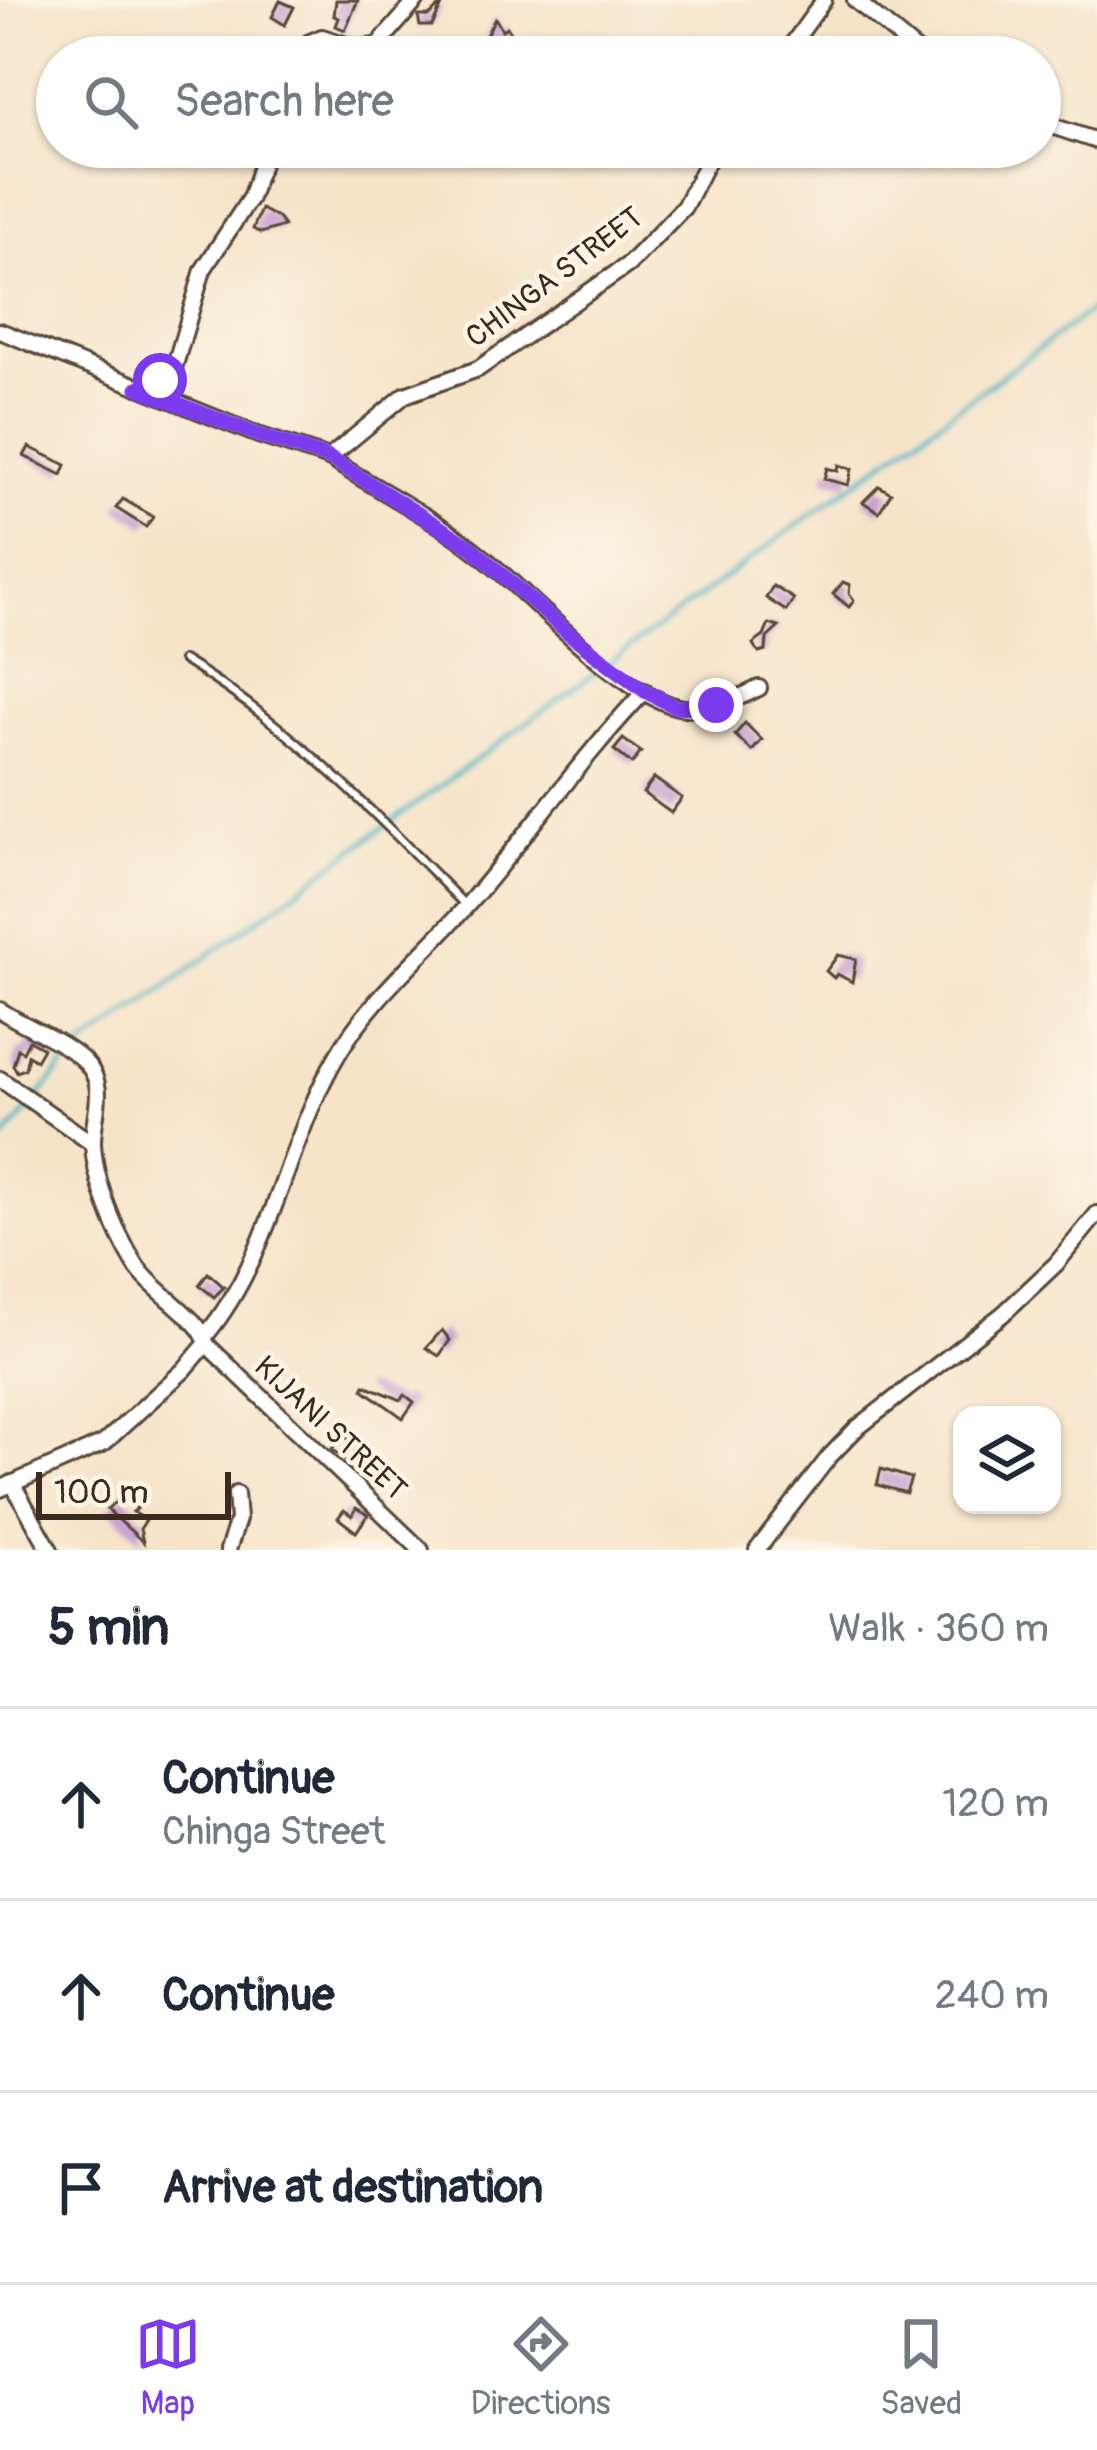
<!DOCTYPE html>
<html lang="en">
<head>
<meta charset="utf-8">
<style>
	body { margin:0; font-family:Pangolin,sans-serif; background:#f2f2f3; color:#1f2937 }
	.controls { position:absolute; right:36px; bottom:36px; display:grid; overflow:hidden; border-radius:24px; box-shadow:0 3px 9px #0004 }
	.controls button { width:108px; height:108px; display:grid; place-items:center; padding:0; border:0; border-bottom:3px solid #e0e1e3; background:#fff; color:#1f2937; font:60px sans-serif }
	.scale { position:absolute; left:36px; bottom:30px; width:195px; box-sizing:border-box; padding-left:12px; border:6px solid #3b2a1e; border-top:0; font-size:33px; line-height:42px; white-space:nowrap; color:#3b2a1e; -webkit-text-stroke:9px #fcf5e5; paint-order:stroke }
	.stop { position:absolute; width:36px; height:36px; margin:-27px; border:9px solid #7c3aed; border-radius:50%; background:#fff }
	.stop.end { background:#7c3aed; border-color:#fff; box-shadow:0 3px 12px #0008 }
	.list { margin:0; padding:0; list-style:none }
	h2 { display:flex; justify-content:space-between; align-items:center; height:156px; margin:0; padding:0 48px; font-size:51px }
	h2 small { font-size:39px; font-weight:400; color:#747a83 }
	.list li { display:grid; grid-template-columns:78px 1fr auto; gap:36px; align-items:center; box-sizing:border-box; height:192px; padding:0 48px; border-top:3px solid #e0e1e3 }
	.list b { display:block; font-size:45px; white-space:nowrap }
	.list p { margin:0; font-size:39px; white-space:nowrap; color:#747a83 }
	.list em { font-size:39px; font-style:normal; color:#747a83 }
	.icon { flex:none; width:66px; height:66px; fill:none; stroke:currentColor; stroke-width:2; stroke-linecap:round; stroke-linejoin:round }
	.map { position:relative; flex:none; width:1097px; height:1550px; overflow:hidden }
	.search { position:absolute; background:#fff; box-shadow:0 3px 9px #0004; left:36px; right:36px; top:36px; height:132px; display:flex; align-items:center; gap:30px; box-sizing:border-box; padding:0 42px; border-radius:66px; color:#747a83; font-size:45px }
	.sheet { height:732px; background:#fff }
	nav { display:flex; justify-content:space-around; align-items:center; box-sizing:border-box; height:168px; border-top:3px solid #e0e1e3; background:#fff; font-size:33px; color:#747a83 }
	nav a { display:grid; justify-items:center; gap:6px }
	nav .on { color:#7c3aed }
	.map>svg:first-child { display:block }
	.lines { fill:none; stroke-linecap:round; stroke-linejoin:round }
	.stream { stroke:#48b4c5; stroke-width:4.5 }
	.building { fill:#caa1d1 }
	.service-casing { stroke:#574638; stroke-width:12 }
	.minor-casing { stroke:#574638; stroke-width:20 }
	.service { stroke:#fff; stroke-width:6 }
	.minor { stroke:#fff; stroke-width:14 }
	.route { stroke:#7c3aed; stroke-width:15 }
	.labels { text-anchor:middle; stroke-width:9; stroke-linejoin:round; paint-order:stroke }
	.street-label { font-size:30px; fill:#3b2a1e; stroke:#fcf5e5 }
</style>
</head>
<body>
<div class="map">
<svg width="1097" height="1550" viewBox="0 0 1097 1550">
	<rect width="100%" height="100%" fill="#fcf5e5"/>
	<filter id="ink" filterUnits="userSpaceOnUse"><feTurbulence type="fractalNoise" baseFrequency=".00833" numOctaves="2"/><feDisplacementMap in="SourceGraphic" scale="24" xChannelSelector="R" yChannelSelector="G"/><feConvolveMatrix kernelMatrix="1 2 1 2 8 2 1 2 1" color-interpolation-filters="sRGB"/></filter>
	<filter id="wash" filterUnits="userSpaceOnUse"><feTurbulence type="fractalNoise" baseFrequency=".004" numOctaves="4" result="noise"/><feDisplacementMap in="SourceGraphic" scale="48" xChannelSelector="R" yChannelSelector="G"/><feGaussianBlur stdDeviation="2.7" result="paint"/><feColorMatrix in="noise" values="0 0 0 0 0 0 0 0 0 0 0 0 0 0 0 0 0 1.4 0 .05"/><feComposite in="paint" operator="in"/></filter>
	<g filter="url(#wash)">
		<rect width="100%" height="100%" fill="#f6e4c9"/>
		<g class="lines">
			<g class="stream">
				<polyline points="79,1050 1097,306"/>
				<polyline points="0,1144 71,1057"/>
			</g>
		</g>
		<g id="blocks">
			<g class="building">
				<polygon points="336,0 358,0 345,30 336,26 339,18 334,16"/>
				<polygon points="280,1 294,7 285,25 272,17"/>
				<polygon points="443,3 432,26 420,26 418,16 429,16"/>
				<polygon points="495,18 502,30 507,27 514,41 518,39 523,48 506,57 492,57 502,46 485,37"/>
				<polygon points="261,209 278,218 284,226 261,233 253,229"/>
				<polygon points="29,447 66,465 62,475 24,456"/>
				<polygon points="839,465 852,469 848,485 824,479 827,468 838,471"/>
				<polygon points="879,486 891,493 879,512 863,502"/>
				<polygon points="123,499 153,517 146,527 116,508"/>
				<polygon points="843,582 850,585 849,593 854,600 849,607 833,594"/>
				<polygon points="773,586 794,599 786,611 766,598"/>
				<polygon points="769,624 779,627 767,638 766,651 759,653 753,644 764,636"/>
				<polygon points="745,723 762,740 752,751 735,735"/>
				<polygon points="623,739 641,752 632,764 614,750"/>
				<polygon points="654,778 682,798 671,813 643,793"/>
				<polygon points="838,955 856,959 852,982 837,974 834,978 826,971"/>
				<polygon points="29,1040 43,1048 36,1060 28,1055 25,1069 17,1072 13,1065 18,1049 23,1052"/>
				<polygon points="208,1273 224,1287 214,1297 199,1285"/>
				<polygon points="442,1330 450,1340 439,1356 426,1348"/>
				<polygon points="365,1385 401,1400 405,1395 414,1402 403,1418 363,1389"/>
				<polygon points="342,1435 357,1445 346,1460 332,1449"/>
				<polygon points="881,1469 911,1478 906,1493 877,1485"/>
				<polygon points="124,1495 137,1509 133,1512 146,1520 140,1529 143,1542 107,1509"/>
				<polygon points="356,1508 368,1515 356,1532 338,1518 344,1510 352,1516"/>
			</g>
		</g>
	</g>
	<g filter="url(#ink)">
		<use href="#blocks" fill-opacity="0" stroke="#574638" stroke-width="3"/>
		<g class="lines">
			<defs>
				<path id="service" d="M183,660C291,725 376,814 464,904"/>
				<g id="minor">
					<polyline points="855,0 924,57"/>
					<polyline points="377,46 407,57"/>
					<polyline points="302,57 308,43 322,37 356,48 377,46 417,0"/>
					<polyline points="783,57 824,0"/>
					<polyline points="1040,122 1097,141"/>
					<polyline points="0,331 258,435 329,458 405,395 478,369 629,264 684,207 715,147"/>
					<polyline points="138,387 169,375 175,365 203,270 250,198 268,147"/>
					<path d="M329,458C376,489 433,517 477,552C531,595 608,683 671,705C700,715 733,701 759,688"/>
					<path d="M0,1010C26,1028 64,1040 86,1063C108,1087 93,1114 93,1142C94,1181 115,1231 135,1264C150,1290 205,1321 206,1344L184,1370L104,1443L0,1489"/>
					<polyline points="0,1079 93,1144"/>
					<path d="M206,1335C273,1254 285,1144 338,1054C372,996 426,953 470,902C530,832 582,757 645,691"/>
					<polyline points="206,1344 421,1550"/>
					<polyline points="12,1483 50,1550"/>
					<polyline points="228,1550 238,1519 236,1494"/>
					<polyline points="757,1550 829,1457 856,1429 1003,1314 1056,1264 1097,1214"/>
				</g>
			</defs>
			<use href="#service" class="service-casing"/>
			<use href="#minor" class="minor-casing"/>
			<use href="#service" class="service"/>
			<use href="#minor" class="minor"/>
		</g>
	</g>
	<g class="lines" filter="url(#ink)">
		<polyline class="route" points="160,380 138,388 258,435 329,458 471,547 567,632 645,691 676,707 716,705"/>
	</g>
	<g class="labels">
		<g class="street-label">
			<text transform="translate(554 277) rotate(-37)" y="10">CHINGA STREET</text>
			<text transform="translate(331 1428) rotate(43)" y="10">KIJANI STREET</text>
		</g>
	</g>
</svg>
<div class="controls">
<button><svg class="icon" aria-label="layers" viewBox="0 0 24 24"><path d="M12 4l9 5-9 5-9-5zM3 14l9 5 9-5"/></svg></button>
</div>
<div class="scale">100 m</div>
<div class="stop" style="left:160px;top:380px"></div>
<div class="stop end" style="left:716px;top:705px"></div>
<div class="search"><svg class="icon" aria-label="search" viewBox="0 0 24 24"><circle cx="10" cy="10" r="6"/><path d="M15 15l6 6"/></svg>Search here</div>
</div>
<section class="sheet">
<h2>5 min<small>Walk · 360 m</small></h2>
<ul class="list">
<li><svg class="icon" aria-label="ahead" viewBox="0 0 24 24"><path d="M12 20V5M6 11l6-6 6 6"/></svg><div><b>Continue</b><p>Chinga Street</p></div><em>120 m</em></li>
<li><svg class="icon" aria-label="ahead" viewBox="0 0 24 24"><path d="M12 20V5M6 11l6-6 6 6"/></svg><div><b>Continue</b></div><em>240 m</em></li>
<li><svg class="icon" aria-label="arrive" viewBox="0 0 24 24"><path d="M6 21V4h12l-3 4 3 4H6"/></svg><div><b>Arrive at destination</b></div></li>
</ul>
</section>
<nav>
<a class="on"><svg class="icon" aria-label="map" viewBox="0 0 24 24"><path d="M3 6l6-2 6 2 6-2v14l-6 2-6-2-6 2zM9 4v14M15 6v14"/></svg>Map</a>
<a><svg class="icon" aria-label="directions" viewBox="0 0 24 24"><path d="M12 3l9 9-9 9-9-9zM9 14v-3h6M13 9l2 2-2 2"/></svg>Directions</a>
<a><svg class="icon" aria-label="saved" viewBox="0 0 24 24"><path d="M7 4h10v16l-5-4-5 4z"/></svg>Saved</a>
</nav>
</body>
</html>
